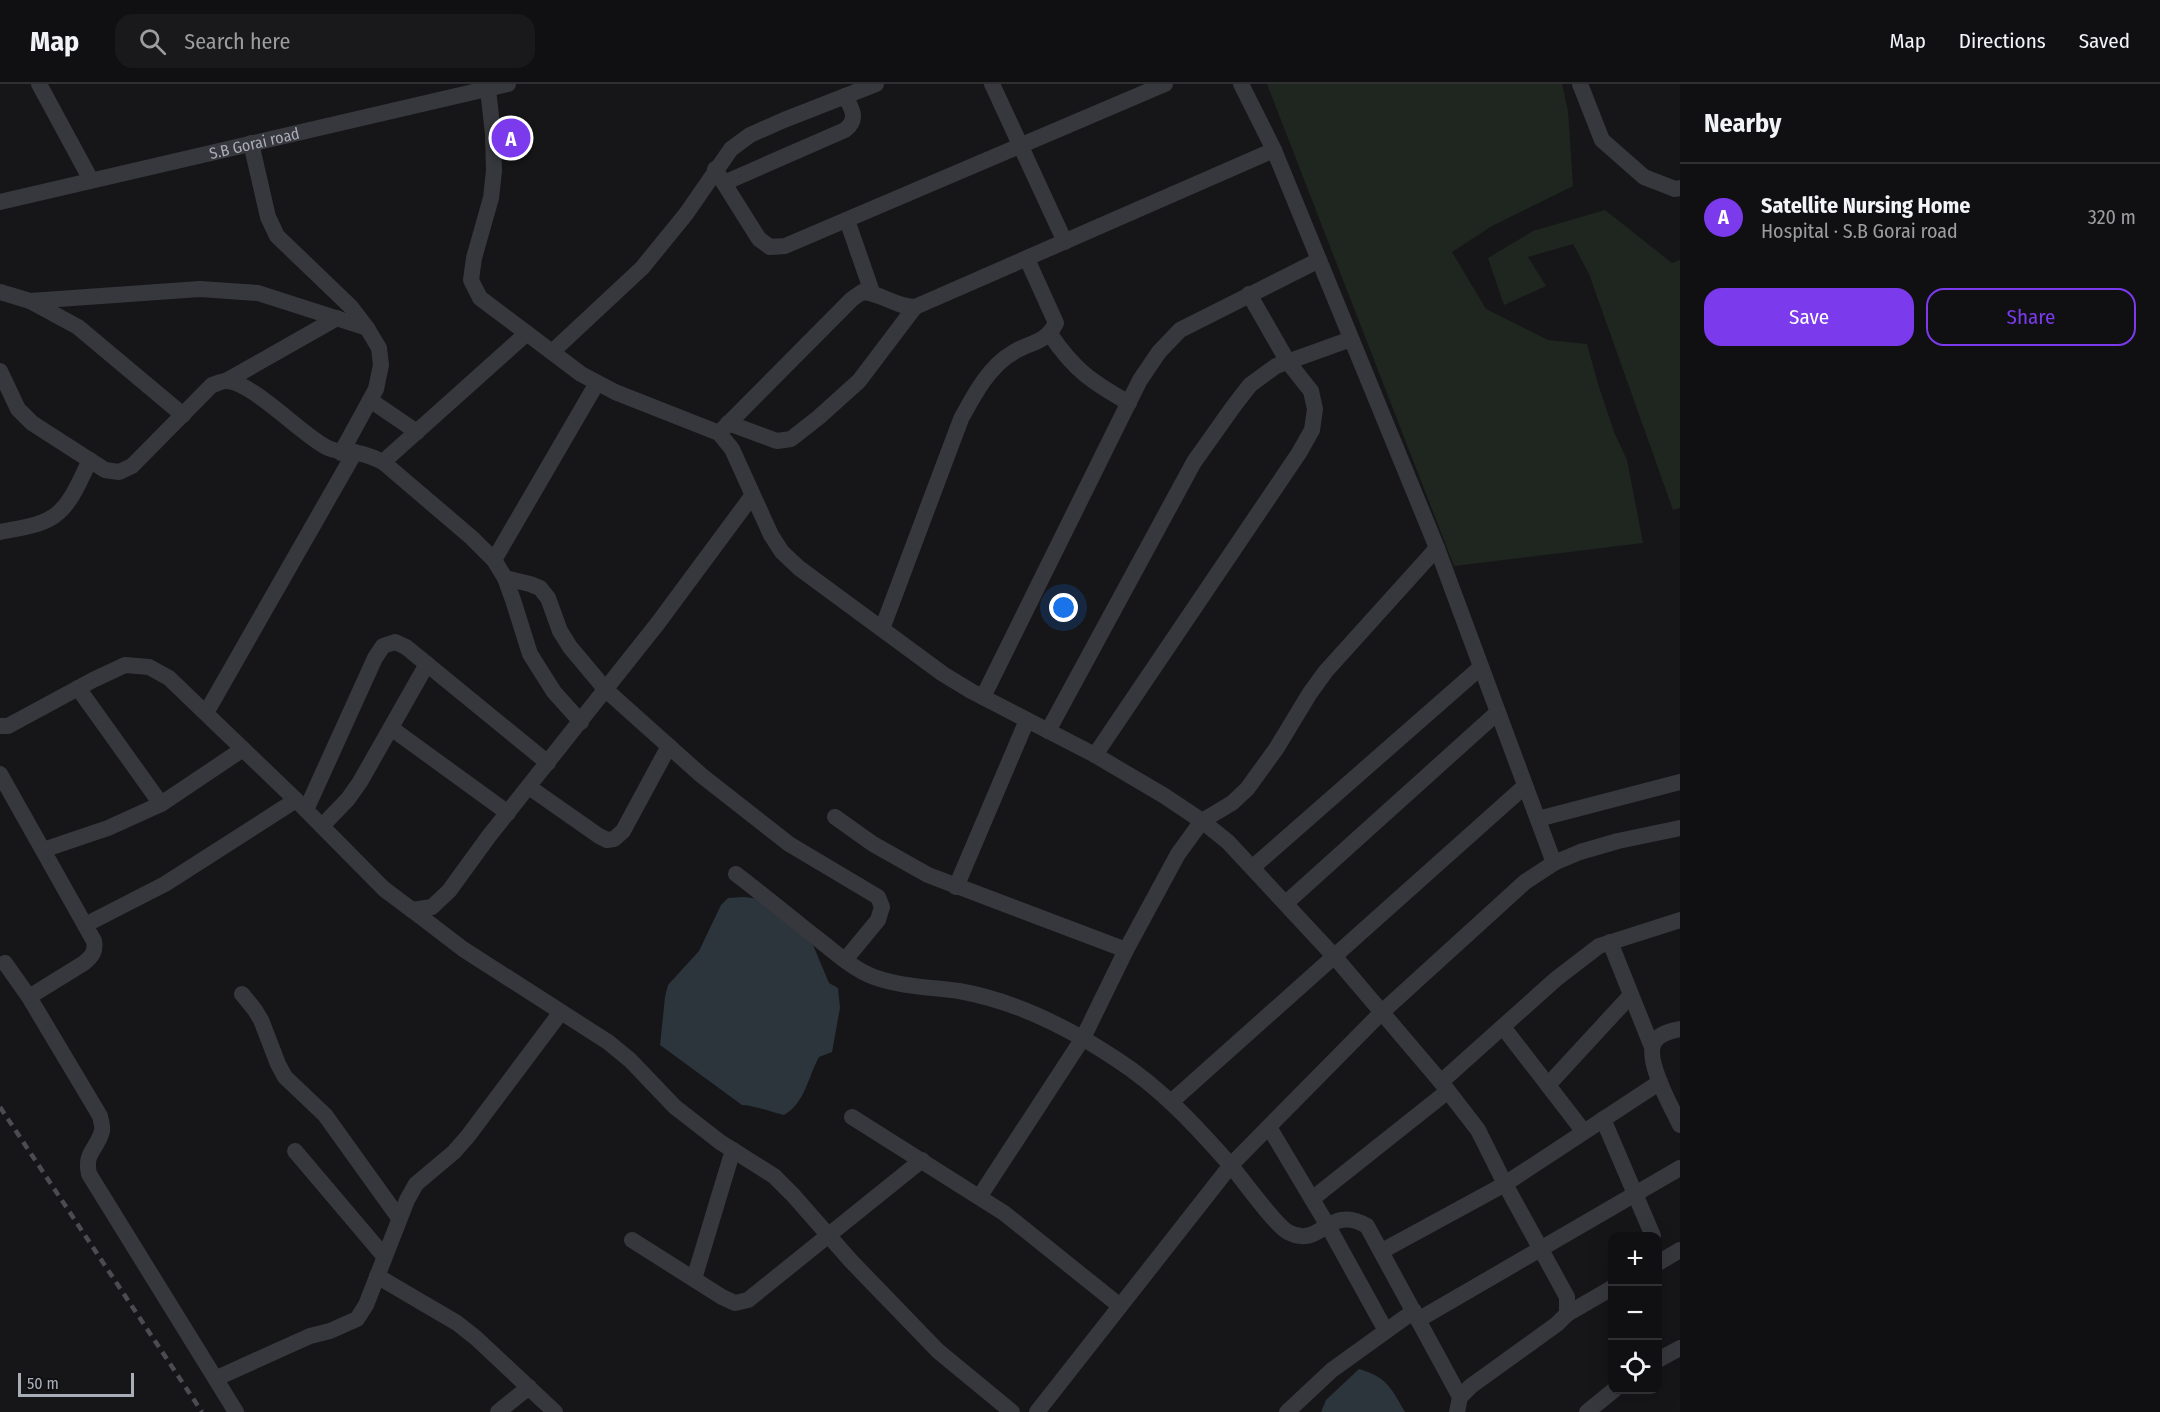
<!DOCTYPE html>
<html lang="en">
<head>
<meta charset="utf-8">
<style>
	body { margin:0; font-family:"Fira Sans Condensed",sans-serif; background:#19191b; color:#f1f3f6 }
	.controls { position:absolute; right:18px; bottom:18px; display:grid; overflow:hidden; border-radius:12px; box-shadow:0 6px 24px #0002 }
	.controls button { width:54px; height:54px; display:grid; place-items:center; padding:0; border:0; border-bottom:2px solid #303032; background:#101012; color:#f1f3f6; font:30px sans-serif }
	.scale { position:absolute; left:18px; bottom:15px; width:116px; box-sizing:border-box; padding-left:6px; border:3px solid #a8adb8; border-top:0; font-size:16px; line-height:21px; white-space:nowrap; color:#a8adb8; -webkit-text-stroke:4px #111113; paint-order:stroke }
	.you { position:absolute; left:1064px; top:524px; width:21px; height:21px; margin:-15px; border:4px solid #fff; border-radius:50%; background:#1a73e8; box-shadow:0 0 0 9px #1a73e833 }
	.badge { display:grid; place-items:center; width:39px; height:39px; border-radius:50%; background:#7c3aed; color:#fff; font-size:20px; font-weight:700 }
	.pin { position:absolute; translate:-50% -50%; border:3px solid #fff; box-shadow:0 2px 6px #0006 }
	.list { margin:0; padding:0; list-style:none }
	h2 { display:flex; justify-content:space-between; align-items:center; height:78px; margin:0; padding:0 24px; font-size:26px }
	h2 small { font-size:20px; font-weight:400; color:#9c9d9f }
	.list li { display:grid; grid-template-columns:39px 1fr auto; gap:18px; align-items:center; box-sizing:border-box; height:108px; padding:0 24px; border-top:2px solid #303032 }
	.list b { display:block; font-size:22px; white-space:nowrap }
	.list p { margin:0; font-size:20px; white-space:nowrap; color:#9c9d9f }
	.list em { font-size:20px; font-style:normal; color:#9c9d9f }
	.actions { display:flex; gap:12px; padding:18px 24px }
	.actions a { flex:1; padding:14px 0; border:2px solid #7c3aed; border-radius:18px; text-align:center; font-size:21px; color:#7c3aed }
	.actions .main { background:#7c3aed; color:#fff }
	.icon { flex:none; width:33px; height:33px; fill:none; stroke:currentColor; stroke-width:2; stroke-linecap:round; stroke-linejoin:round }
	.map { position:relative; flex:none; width:1680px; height:1328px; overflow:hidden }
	header { display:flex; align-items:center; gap:36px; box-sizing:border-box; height:84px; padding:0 30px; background:#101012; border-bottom:2px solid #303032 }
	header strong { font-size:28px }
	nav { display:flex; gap:33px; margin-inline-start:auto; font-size:21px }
	.search { width:420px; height:54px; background:#19191b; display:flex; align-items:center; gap:15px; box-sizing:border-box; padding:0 21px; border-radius:18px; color:#9c9d9f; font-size:22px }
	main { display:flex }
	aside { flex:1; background:#101012 }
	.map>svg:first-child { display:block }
	.green { fill:#1e261f }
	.water { fill:#2c353c }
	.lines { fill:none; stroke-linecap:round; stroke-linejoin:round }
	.minor { stroke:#37383d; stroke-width:16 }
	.rail { stroke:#4a4c52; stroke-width:4.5; stroke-dasharray:8 6; stroke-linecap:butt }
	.labels { text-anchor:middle; stroke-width:6; stroke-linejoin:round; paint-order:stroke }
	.street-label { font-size:16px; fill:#a8adb8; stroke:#111113 }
</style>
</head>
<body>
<header>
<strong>Map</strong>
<div class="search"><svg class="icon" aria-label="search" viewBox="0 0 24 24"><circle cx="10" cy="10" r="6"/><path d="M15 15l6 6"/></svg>Search here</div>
<nav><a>Map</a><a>Directions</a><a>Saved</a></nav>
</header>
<main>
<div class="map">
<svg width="1680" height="1328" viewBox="0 0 1680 1328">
	<rect width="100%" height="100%" fill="#161618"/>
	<g class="green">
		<polygon points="1267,0 1562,0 1568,27 1573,102 1492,142 1452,168 1486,225 1548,256 1587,260 1598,300 1614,348 1627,376 1643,459 1454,482"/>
		<polygon points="1605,126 1672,179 1680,176 1680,424 1673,426 1589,190 1573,160 1528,173 1546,202 1504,221 1488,174 1533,147"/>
	</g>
	<g class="water">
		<path d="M744,813L761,815L813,861L829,899L838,904L840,924L832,968L819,973C808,993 805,1019 784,1031C769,1028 758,1022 742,1021L660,961L665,913L668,901L699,867L721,821L728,814Z"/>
		<path d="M1359,1285C1387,1293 1391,1304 1405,1328H1321L1326,1316Z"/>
	</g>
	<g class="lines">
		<g class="minor">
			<polyline points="39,0 91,96"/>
			<polyline points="992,0 1065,158"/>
			<polyline points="1241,0 1274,66 1437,464 1554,779"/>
			<polyline points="1580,0 1602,56 1644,93 1675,105 1680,104"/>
			<polyline points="488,5 493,50 494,87 491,114 474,174 471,196 480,214 581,290 615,308 719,349 732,365 771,451 782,468 799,484 943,590 971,607 1095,671 1163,711 1202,737 1228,758 1334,872 1441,998 1478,1046 1505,1100 1567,1213 1567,1230 1557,1240 1471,1302 1460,1313 1457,1328"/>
			<polyline points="251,59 268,133 277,152 351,223 367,244 379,264 381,281 376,305 341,369"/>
			<polyline points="715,85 759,155 770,163 785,162 1165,0"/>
			<path d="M724,99L845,46C859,35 852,25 845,12"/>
			<path id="s1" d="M0,118L508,0"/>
			<polyline points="847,136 872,208"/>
			<polyline points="0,208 30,217 78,243 183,331"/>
			<polyline points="30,217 200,205 258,209 367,244"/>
			<path d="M1050,250C1074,286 1092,298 1129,319"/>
			<polyline points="552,268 642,184 686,130 731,65 750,51 784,36 876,0"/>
			<path d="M0,287L18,325L32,339L105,386L119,388L132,382L212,301C216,300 222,297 226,297C251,297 301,350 326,363C337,369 346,367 357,369C367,370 374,374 383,378L472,454L494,476L505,494L513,516L530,570L554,608L581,638"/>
			<polyline points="226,297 337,234"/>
			<polyline points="370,316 417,348"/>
			<polyline points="728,339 777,357 791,355 819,333 859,297 915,223"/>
			<path d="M719,349L852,215L862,208C882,209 895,223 915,223L1274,66"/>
			<polyline points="383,378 527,249"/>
			<path d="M0,448C18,444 44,442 58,429C73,416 81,394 90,376"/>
			<polyline points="494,476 597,299"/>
			<polyline points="505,494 530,500 540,504 548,514 560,547 570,563 606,606 701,691 789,760 878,813 882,823 878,836 845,876"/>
			<path d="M882,545L961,335C974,311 989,282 1014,268C1032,257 1045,260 1056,239L1027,175"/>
			<polyline points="78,604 161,720"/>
			<polyline points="983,613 1122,332 1140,296 1159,268 1180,246 1319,176"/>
			<polyline points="206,629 355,368"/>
			<polyline points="0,642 8,642 93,596 125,581 149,583 169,594 296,716 384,805 412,826 432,823 449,807 489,752 658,539 752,412"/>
			<polyline points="391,644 508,729"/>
			<polyline points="1048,647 1194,378 1233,323 1250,301 1276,282 1351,255"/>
			<polyline points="1095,671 1299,369 1312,346 1315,325 1311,307 1288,278 1249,210"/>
			<path d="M0,690L94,857C96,868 92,872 84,879L29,913"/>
			<polyline points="529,703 599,752 607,756 614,755 623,747 669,662"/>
			<polyline points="306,726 375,574 383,562 395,558 406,563 548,679"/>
			<polyline points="835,733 873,760 928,791 1126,866"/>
			<polyline points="1538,735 1680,698"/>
			<polyline points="322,742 348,715 360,698 427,580"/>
			<polyline points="43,766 108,744 161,720 243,665"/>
			<polyline points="1253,783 1481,583"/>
			<path d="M736,790C762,810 788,831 814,852C833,866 852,885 874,893C902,903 930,903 959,907C1016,917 1069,944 1116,975C1161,1004 1197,1043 1232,1083C1243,1096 1276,1142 1288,1148C1321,1166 1328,1119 1367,1142L1460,1313"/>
			<polyline points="956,803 1027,636"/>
			<polyline points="1286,819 1498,628"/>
			<polyline points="412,826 463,865 608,958 630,976 675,1023 720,1058 774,1092 793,1111 851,1177 938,1267 1012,1328"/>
			<polyline points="85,841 165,800 296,716"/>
			<polyline points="1610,858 1652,963"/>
			<path d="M5,879L29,913L100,1032C101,1037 103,1043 102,1047C97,1066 84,1068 89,1090L236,1328"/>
			<polyline points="242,910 255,926 261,936 278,980 285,993 325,1031 399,1134"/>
			<polyline points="1503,943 1584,1048"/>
			<path d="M1680,945C1671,947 1660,949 1655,957C1643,974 1672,1024 1680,1041"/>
			<polyline points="1441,998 1556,895 1599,862 1680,836"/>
			<polyline points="1548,1001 1631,911"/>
			<polyline points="1171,1018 1525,702"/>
			<polyline points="852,1033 1004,1129 1120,1222"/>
			<polyline points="1603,1035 1653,1152"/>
			<polyline points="1269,1043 1328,1142 1386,1247"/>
			<polyline points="295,1067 384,1172"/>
			<polyline points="980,1112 1083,954 1126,866 1178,770 1202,737 1232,719 1247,705 1276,665 1310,609 1326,587 1437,464"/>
			<polyline points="1312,1115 1448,1007"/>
			<polyline points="632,1156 722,1213 735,1219 748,1216 922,1076"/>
			<polyline points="1382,1167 1505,1100 1660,998"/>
			<polyline points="1658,1179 1680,1166"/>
			<polyline points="377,1192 457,1239 476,1254 555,1328"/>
			<polyline points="694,1195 733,1066"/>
			<polyline points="1567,1230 1612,1204"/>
			<polyline points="1418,1236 1680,1084"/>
			<polyline points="1658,1276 1680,1264"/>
			<polyline points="217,1294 310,1252 330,1247 357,1235 366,1221 407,1116 416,1100 454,1068 468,1052 561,928"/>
			<polyline points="498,1328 529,1303"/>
			<polyline points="1037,1328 1231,1081 1381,929 1525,798 1554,779 1580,768 1618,757 1680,744"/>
			<polyline points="1287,1328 1332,1286 1414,1227"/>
			<polyline points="1587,1328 1614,1306"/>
		</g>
		<polyline class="rail" points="0,1023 202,1328"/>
	</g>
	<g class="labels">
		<g class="street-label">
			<text dy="6" stroke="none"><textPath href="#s1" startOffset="261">S.B Gorai road</textPath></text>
		</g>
	</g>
</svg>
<div class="controls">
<button>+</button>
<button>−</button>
<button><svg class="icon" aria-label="locate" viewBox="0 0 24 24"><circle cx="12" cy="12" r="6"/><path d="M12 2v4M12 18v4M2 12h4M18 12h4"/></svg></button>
</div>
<div class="scale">50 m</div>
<div class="you"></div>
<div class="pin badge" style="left:511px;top:54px">A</div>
</div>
<aside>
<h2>Nearby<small></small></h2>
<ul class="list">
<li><span class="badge">A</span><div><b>Satellite Nursing Home</b><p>Hospital · S.B Gorai road</p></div><em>320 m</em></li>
</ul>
<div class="actions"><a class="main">Save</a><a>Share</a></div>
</aside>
</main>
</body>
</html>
